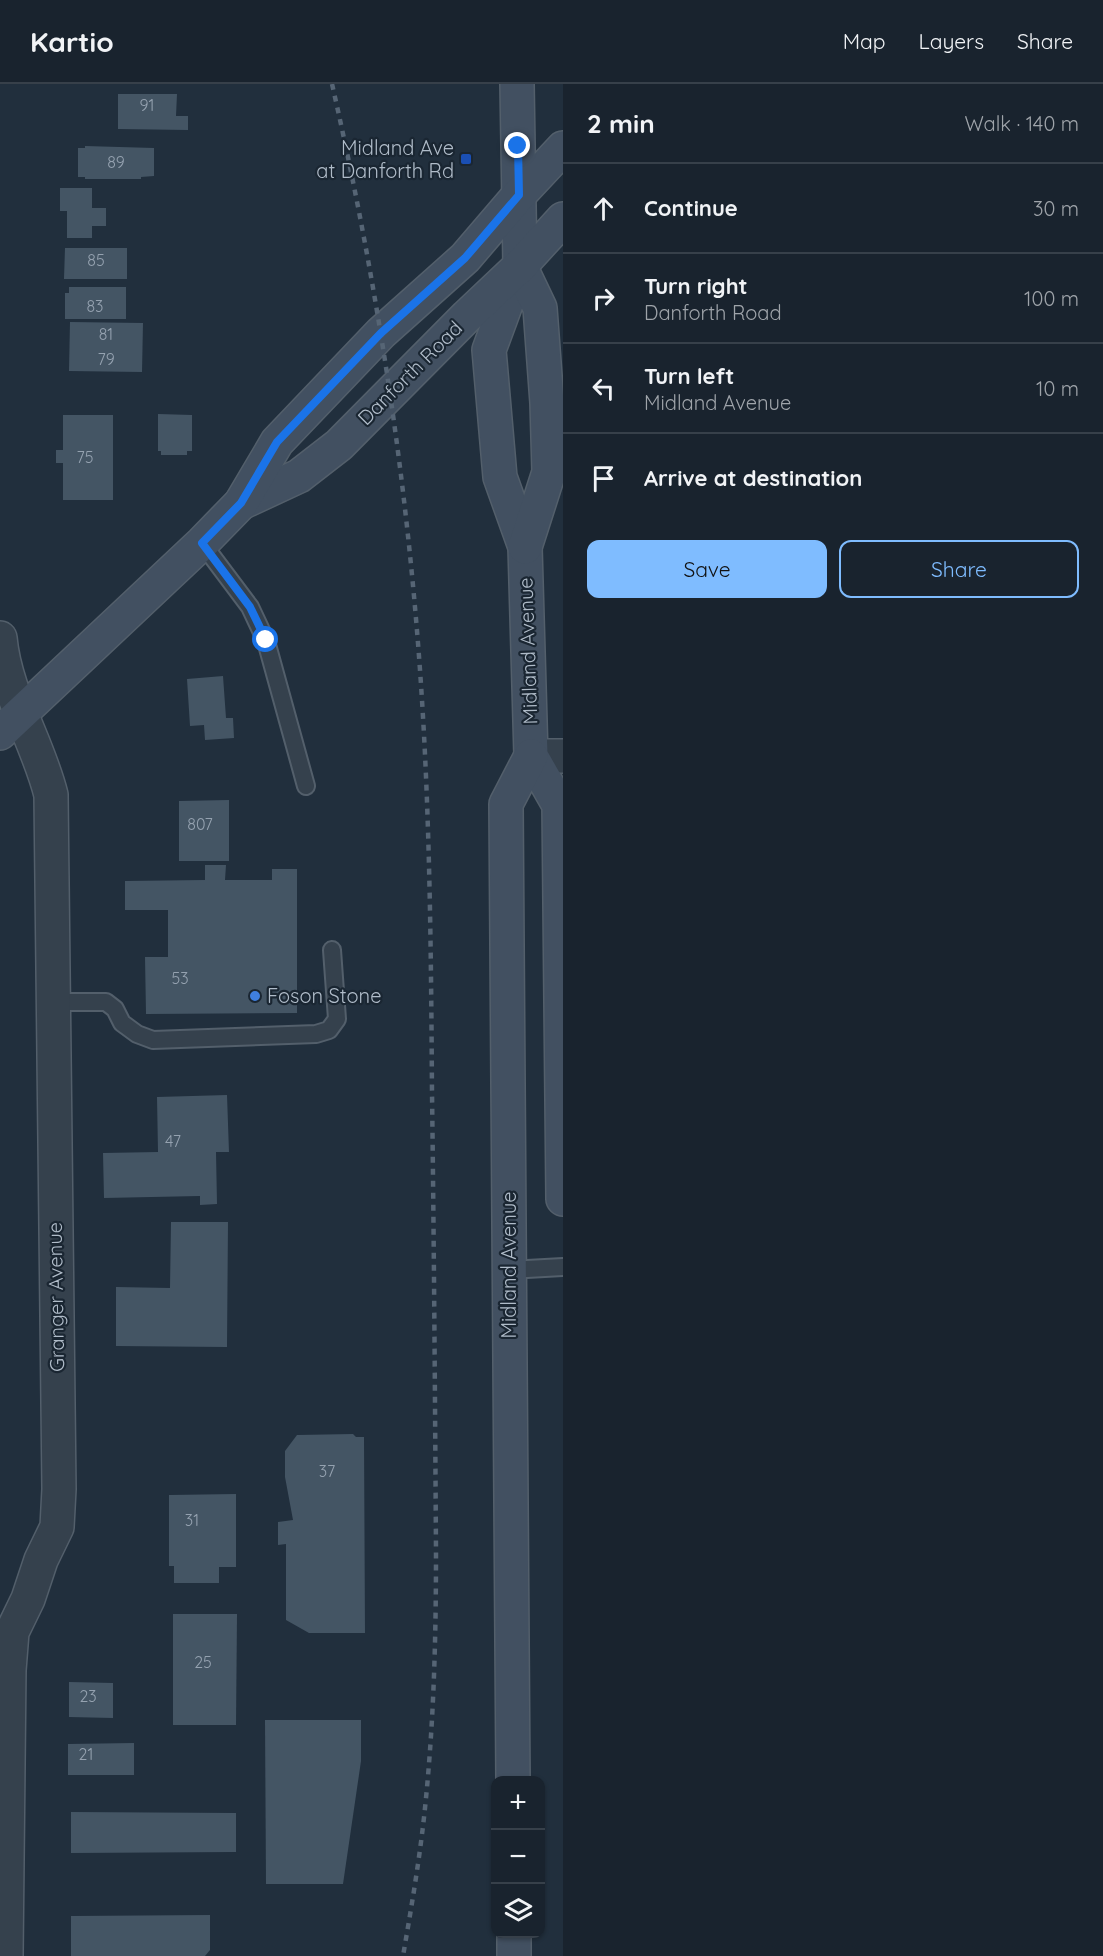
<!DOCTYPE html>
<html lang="en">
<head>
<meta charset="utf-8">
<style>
	body { margin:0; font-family:Quicksand,sans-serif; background:#222b36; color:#f1f3f6 }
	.controls { position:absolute; right:18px; bottom:18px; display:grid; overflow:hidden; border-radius:12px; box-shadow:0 2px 4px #0004 }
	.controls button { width:54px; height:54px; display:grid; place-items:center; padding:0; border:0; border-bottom:2px solid #37404a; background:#19232e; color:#f1f3f6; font:30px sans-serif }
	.stop { position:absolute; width:18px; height:18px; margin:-14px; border:4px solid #1a73e8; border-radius:50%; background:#fff }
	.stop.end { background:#1a73e8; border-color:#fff; box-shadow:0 2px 6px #0008 }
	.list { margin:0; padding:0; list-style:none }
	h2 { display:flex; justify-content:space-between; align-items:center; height:78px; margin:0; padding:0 24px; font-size:26px }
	h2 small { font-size:20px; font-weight:400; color:#9fa4aa }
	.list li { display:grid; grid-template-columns:39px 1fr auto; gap:18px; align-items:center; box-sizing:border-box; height:90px; padding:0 24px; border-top:2px solid #37404a }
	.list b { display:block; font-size:22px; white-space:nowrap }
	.list p { margin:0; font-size:20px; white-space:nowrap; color:#9fa4aa }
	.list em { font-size:20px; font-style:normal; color:#9fa4aa }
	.actions { display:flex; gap:12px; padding:18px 24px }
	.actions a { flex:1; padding:14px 0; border:2px solid #7fbcff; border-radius:12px; text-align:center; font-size:21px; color:#7fbcff }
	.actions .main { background:#7fbcff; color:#111 }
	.icon { flex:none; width:33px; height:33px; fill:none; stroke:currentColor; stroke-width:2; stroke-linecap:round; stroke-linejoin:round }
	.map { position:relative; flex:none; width:563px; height:1872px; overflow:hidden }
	header { display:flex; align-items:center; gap:36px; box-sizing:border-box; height:84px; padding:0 30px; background:#19232e; border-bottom:2px solid #37404a }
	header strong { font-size:28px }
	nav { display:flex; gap:33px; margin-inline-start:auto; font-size:21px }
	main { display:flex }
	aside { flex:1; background:#19232e }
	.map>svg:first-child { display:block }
	.building { fill:#445564 }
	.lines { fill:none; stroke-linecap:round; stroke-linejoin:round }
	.service-casing { stroke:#535f6b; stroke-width:20 }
	.minor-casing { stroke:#535f6b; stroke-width:36 }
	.secondary-casing { stroke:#535f6b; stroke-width:36 }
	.service { stroke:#35414d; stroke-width:16 }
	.minor { stroke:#35414d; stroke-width:33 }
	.secondary { stroke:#425061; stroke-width:33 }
	.rail { stroke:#566575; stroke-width:4.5; stroke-dasharray:6 6; stroke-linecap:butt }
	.route { stroke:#1a73e8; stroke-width:8 }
	.transit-dot { fill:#1a4fb4; stroke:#1a2632; stroke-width:2 }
	.shop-dot { fill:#3f7fe0; stroke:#1a2632; stroke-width:2 }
	.labels { text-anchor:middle; stroke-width:4.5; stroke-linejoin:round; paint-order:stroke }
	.number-label { font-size:16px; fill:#95a2b0 }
	.poi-label { font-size:20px; fill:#b0bcc9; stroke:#1a2632; text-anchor:end }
	.street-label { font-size:20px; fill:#b0bcc9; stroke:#1a2632 }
</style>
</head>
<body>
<header>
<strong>Kartio</strong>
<nav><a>Map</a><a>Layers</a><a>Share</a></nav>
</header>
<main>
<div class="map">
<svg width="563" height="1872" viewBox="0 0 563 1872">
	<rect width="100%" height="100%" fill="#212f3d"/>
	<g class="building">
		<polygon points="118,10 177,10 176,32 188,32 188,46 118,45"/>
		<polygon points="85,62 154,64 154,92 141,93 141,95 85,95 85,93 78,93 78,64 85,64"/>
		<polygon points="60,104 92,104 92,124 106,124 106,142 92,142 92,154 67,154 67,127 60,127"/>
		<polygon points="65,164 127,164 127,195 64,195"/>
		<polygon points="69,203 126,203 126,235 65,235 65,209 69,209"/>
		<polygon points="70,238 143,239 142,288 69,287"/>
		<polygon points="158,330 192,331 192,367 187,367 187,371 161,371 161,367 158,367"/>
		<polygon points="63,331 113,331 113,416 63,416 63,379 56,379 56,366 63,366"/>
		<polygon points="223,592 226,634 233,634 234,654 205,656 204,641 190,642 187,595"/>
		<polygon points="229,716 229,777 179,777 179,717"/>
		<polygon points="205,781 226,781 225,796 272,796 272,785 297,785 297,929 146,930 145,873 168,873 168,826 125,826 125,797 205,796"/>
		<polygon points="227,1011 229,1068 216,1068 217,1120 200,1121 200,1112 104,1114 103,1069 158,1068 157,1013"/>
		<polygon points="171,1138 228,1138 227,1263 116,1262 116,1203 170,1204"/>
		<polygon points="353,1350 356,1353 364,1353 365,1549 309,1549 286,1536 286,1460 278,1461 278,1438 293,1436 285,1393 285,1367 297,1351"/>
		<polygon points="236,1410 236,1483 219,1483 219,1499 174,1499 174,1482 169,1482 169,1411"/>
		<polygon points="173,1530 237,1530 236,1641 173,1641"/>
		<polygon points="69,1598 113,1599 113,1634 69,1633"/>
		<polygon points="265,1636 361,1636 361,1677 343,1800 266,1800"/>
		<polygon points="134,1659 134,1691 68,1691 68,1660"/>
		<polygon points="71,1728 236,1729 236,1768 71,1769"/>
		<polygon points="210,1831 210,1866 205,1872 71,1872 71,1832"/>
	</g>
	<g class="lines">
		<defs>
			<g id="service">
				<polyline points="202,459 250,523 266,557 306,702"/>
				<polyline points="53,918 106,918 115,925 122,939 137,950 153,956 316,950 329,946 337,935 332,866"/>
				<polyline points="509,1186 563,1183"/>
			</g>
			<g id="minor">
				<path d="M0,554C5,609 38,658 51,711L59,1405L57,1443L41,1476L28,1515L12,1548L9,1586L6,1872"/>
				<polyline points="531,672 563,672"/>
			</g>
			<g id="secondary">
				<polyline points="517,0 520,182 489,266 500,393 525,463 531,672 559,721 563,1115"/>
				<polyline points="520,182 540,224 547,319 549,388 525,463"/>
				<polyline points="241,419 299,392 339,361 467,232 520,182 563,135"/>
				<polyline points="0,649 202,459 241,419 277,358 381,249 465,174 519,111 563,64"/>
				<polyline points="513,1696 506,720 531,672"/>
				<polyline points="514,1850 514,1872"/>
			</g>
		</defs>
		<use href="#service" class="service-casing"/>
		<use href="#minor" class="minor-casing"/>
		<use href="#secondary" class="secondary-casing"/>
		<use href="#service" class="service"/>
		<use href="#minor" class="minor"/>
		<use href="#secondary" class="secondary"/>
		<path class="rail" d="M332,0C376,193 406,389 420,586C430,727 431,867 432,1008C434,1162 435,1315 436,1468C436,1550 434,1632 426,1714C421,1767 412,1820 403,1872"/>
	</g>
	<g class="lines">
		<polyline class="route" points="266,556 250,523 202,459 241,419 277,358 381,249 465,174 519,111 518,62"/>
	</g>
	<rect class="transit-dot" x="460" y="69" width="12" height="12" rx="3"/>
	<circle class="shop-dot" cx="255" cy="912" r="6"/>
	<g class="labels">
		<g class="number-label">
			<text x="147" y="27">91</text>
			<text x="116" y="84">89</text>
			<text x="96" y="182">85</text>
			<text x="95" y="228">83</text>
			<text x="106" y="256">81</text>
			<text x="106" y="281">79</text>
			<text x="85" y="379">75</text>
			<text x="200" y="746">807</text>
			<text x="180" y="900">53</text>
			<text x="173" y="1063">47</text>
			<text x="327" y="1393">37</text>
			<text x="192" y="1442">31</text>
			<text x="203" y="1584">25</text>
			<text x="88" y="1618">23</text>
			<text x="86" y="1676">21</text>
		</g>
		<g class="poi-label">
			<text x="454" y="71">Midland Ave<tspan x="454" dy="23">at Danforth Rd</tspan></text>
			<text x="267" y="919" text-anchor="start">Foson Stone</text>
		</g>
		<g class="street-label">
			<text transform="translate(410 289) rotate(-45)" y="7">Danforth Road</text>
			<text transform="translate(528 567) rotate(-92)" y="7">Midland Avenue</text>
			<text transform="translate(509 1181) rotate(-90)" y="7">Midland Avenue</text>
			<text transform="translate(56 1213) rotate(-91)" y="7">Granger Avenue</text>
		</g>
	</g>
</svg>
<div class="controls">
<button>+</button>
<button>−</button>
<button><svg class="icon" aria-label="layers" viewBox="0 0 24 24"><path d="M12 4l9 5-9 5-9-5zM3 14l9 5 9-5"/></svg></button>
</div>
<div class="stop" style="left:266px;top:556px"></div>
<div class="stop end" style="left:518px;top:62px"></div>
</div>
<aside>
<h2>2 min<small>Walk · 140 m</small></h2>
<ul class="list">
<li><svg class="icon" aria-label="ahead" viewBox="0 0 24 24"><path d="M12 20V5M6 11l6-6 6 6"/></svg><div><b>Continue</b></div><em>30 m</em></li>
<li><svg class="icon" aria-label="right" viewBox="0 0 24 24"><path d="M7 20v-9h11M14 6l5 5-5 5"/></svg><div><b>Turn right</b><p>Danforth Road</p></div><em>100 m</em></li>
<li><svg class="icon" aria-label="left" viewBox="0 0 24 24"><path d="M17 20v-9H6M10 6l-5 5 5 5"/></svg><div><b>Turn left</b><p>Midland Avenue</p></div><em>10 m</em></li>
<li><svg class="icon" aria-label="arrive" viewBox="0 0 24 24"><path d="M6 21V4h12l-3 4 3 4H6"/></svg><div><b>Arrive at destination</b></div></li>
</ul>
<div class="actions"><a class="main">Save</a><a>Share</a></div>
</aside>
</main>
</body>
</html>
